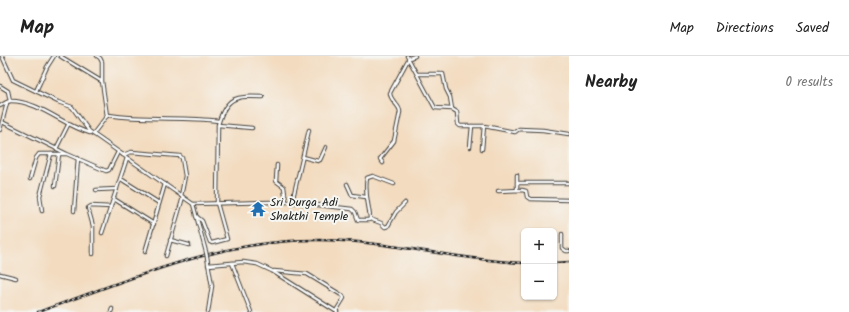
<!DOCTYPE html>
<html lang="en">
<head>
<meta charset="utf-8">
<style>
	body { margin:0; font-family:Kalam,sans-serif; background:#f6f6f6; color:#222 }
	.controls { position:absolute; right:12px; bottom:12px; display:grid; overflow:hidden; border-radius:6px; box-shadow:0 1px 3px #0004 }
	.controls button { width:36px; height:36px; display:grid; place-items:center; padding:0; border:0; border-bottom:1px solid #e0e0e0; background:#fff; color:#222; font:20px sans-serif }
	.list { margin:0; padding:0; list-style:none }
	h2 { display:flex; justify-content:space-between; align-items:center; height:52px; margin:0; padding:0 16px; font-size:17px }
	h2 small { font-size:13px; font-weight:400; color:#767676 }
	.map { position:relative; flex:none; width:569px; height:256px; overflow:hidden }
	header { display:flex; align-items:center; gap:24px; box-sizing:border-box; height:56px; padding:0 20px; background:#fff; border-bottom:1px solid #e0e0e0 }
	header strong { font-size:19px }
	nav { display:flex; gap:22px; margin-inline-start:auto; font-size:14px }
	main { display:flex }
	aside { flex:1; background:#fff }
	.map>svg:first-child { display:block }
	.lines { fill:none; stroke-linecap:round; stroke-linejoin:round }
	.minor-casing { stroke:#3c3934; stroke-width:4.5 }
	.minor { stroke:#fff; stroke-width:2.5 }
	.rail-casing { stroke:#1c1c1c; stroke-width:2.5 }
	.rail { stroke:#f6f6f2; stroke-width:1; stroke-dasharray:3; stroke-linecap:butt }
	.minor-bridge-casing { stroke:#3c3934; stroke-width:4.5; stroke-linecap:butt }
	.minor-bridge { stroke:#fff; stroke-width:2.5 }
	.labels { text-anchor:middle; stroke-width:4; stroke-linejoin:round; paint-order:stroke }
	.poi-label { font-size:12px; fill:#1c1c1c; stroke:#f6f6f2; text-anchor:start }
</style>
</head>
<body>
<header>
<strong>Map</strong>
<nav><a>Map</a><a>Directions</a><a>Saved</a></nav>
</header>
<main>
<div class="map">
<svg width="569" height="256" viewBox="0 0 569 256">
	<rect width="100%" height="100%" fill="#f6f6f2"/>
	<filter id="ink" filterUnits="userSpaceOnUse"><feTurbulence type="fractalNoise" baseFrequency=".025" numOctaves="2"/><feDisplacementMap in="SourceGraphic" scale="8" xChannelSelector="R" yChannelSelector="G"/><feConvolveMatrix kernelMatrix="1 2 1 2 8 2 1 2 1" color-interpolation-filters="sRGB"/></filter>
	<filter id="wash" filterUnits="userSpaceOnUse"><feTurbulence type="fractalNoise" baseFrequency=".012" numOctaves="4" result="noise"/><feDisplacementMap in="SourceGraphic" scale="16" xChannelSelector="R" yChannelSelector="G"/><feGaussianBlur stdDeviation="0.9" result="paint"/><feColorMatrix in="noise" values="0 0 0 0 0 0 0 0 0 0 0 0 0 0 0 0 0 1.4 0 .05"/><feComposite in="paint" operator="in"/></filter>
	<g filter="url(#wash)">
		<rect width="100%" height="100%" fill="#f3dbbf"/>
	</g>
	<g filter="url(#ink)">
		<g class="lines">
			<defs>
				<g id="minor">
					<polyline points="2,0 13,24 58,46 72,51 89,75 193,148 206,196"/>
					<polyline points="60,0 101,25"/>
					<polyline points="97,0 100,2 102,6 102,25 107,60"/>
					<polyline points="407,0 435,52 452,53 457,56 458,68 460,70 484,70 515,76 519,73 543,74 569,78"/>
					<polyline points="417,18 443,18 446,33 450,41 452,53"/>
					<polyline points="0,30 8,35 10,45"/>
					<polyline points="36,35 47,11 54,0"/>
					<path d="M0,50C4,48 7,45 11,45C39,45 64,70 90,77"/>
					<polyline points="2,66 67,98 106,115 109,114 118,96"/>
					<polyline points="218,69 252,72"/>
					<polyline points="0,74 7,47"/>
					<path d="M93,78L106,61L109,59C146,65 183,60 219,65"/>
					<polyline points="470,91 472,70"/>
					<polyline points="56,93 69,67"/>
					<polyline points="482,93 484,70"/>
					<polyline points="123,99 131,96 180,100 182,102 185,120 181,140"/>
					<polyline points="303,101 318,105 320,104 326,91"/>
					<path d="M383,107L380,103L394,85L400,56C400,49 390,45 390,37L409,2L415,0"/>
					<polyline points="277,109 276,125 284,131 286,146"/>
					<polyline points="30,123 36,102 39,98 66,98"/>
					<polyline points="121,123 159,147"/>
					<polyline points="517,127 569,127"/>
					<polyline points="347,128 352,139 366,141"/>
					<polyline points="55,130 59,98"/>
					<polyline points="96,134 117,133"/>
					<polyline points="517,134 517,119"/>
					<polyline points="498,135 522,134 526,135 527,141 530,143 569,144"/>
					<polyline points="114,143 154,168"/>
					<polyline points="292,146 309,74"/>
					<path d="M193,148L271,146H292L352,153L355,156L358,164H369L370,162C369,148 364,137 367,122L373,120L394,128"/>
					<polyline points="42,155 40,140 51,98"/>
					<polyline points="74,155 78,102"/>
					<path d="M196,160L202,165L210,186L212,187L227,183L217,147L218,69C226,40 236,40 263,41"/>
					<polyline points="370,163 381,167 385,171 388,170 396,156 405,147"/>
					<polyline points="102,177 127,102"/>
					<polyline points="562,178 562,192 566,195 569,195"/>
					<polyline points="170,184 189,189"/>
					<polyline points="145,196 165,128"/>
					<polyline points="93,198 93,170 88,152 91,150 111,151"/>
					<polyline points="166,200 183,141"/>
					<polyline points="207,201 212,230 208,256"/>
					<polyline points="232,207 251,256"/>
					<polyline points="208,209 243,206 257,208 272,215 337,256"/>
					<polyline points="274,215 307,218 343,240 344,242 336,255"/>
					<polyline points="0,218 16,222"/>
					<polyline points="111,256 112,253"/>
				</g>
			</defs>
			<use href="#minor" class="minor-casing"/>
			<use href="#minor" class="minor"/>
			<defs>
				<g id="rail">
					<polyline points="554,207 569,206"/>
					<path d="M38,256C131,223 217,184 317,184C387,184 455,204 524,207"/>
				</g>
			</defs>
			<use href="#rail" class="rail-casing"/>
			<use href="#rail" class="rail"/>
			<defs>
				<polyline id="minor-bridge" points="206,196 207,201"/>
			</defs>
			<use href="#minor-bridge" class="minor-bridge-casing"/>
			<use href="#minor-bridge" class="minor-bridge"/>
		</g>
	</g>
	<defs>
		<symbol id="temple-bare" viewBox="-9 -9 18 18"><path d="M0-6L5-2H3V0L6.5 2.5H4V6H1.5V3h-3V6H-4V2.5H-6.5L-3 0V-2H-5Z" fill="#1f6fb2" stroke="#f6f6f2" stroke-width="2.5" paint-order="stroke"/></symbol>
	</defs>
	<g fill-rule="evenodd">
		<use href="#temple-bare" x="247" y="142" width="22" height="22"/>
	</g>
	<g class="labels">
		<g class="poi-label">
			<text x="270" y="150">Sri Durga Adi<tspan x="270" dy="14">Shakthi Temple</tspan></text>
		</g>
	</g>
</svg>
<div class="controls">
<button>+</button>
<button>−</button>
</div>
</div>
<aside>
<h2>Nearby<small>0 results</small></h2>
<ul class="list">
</ul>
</aside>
</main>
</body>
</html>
